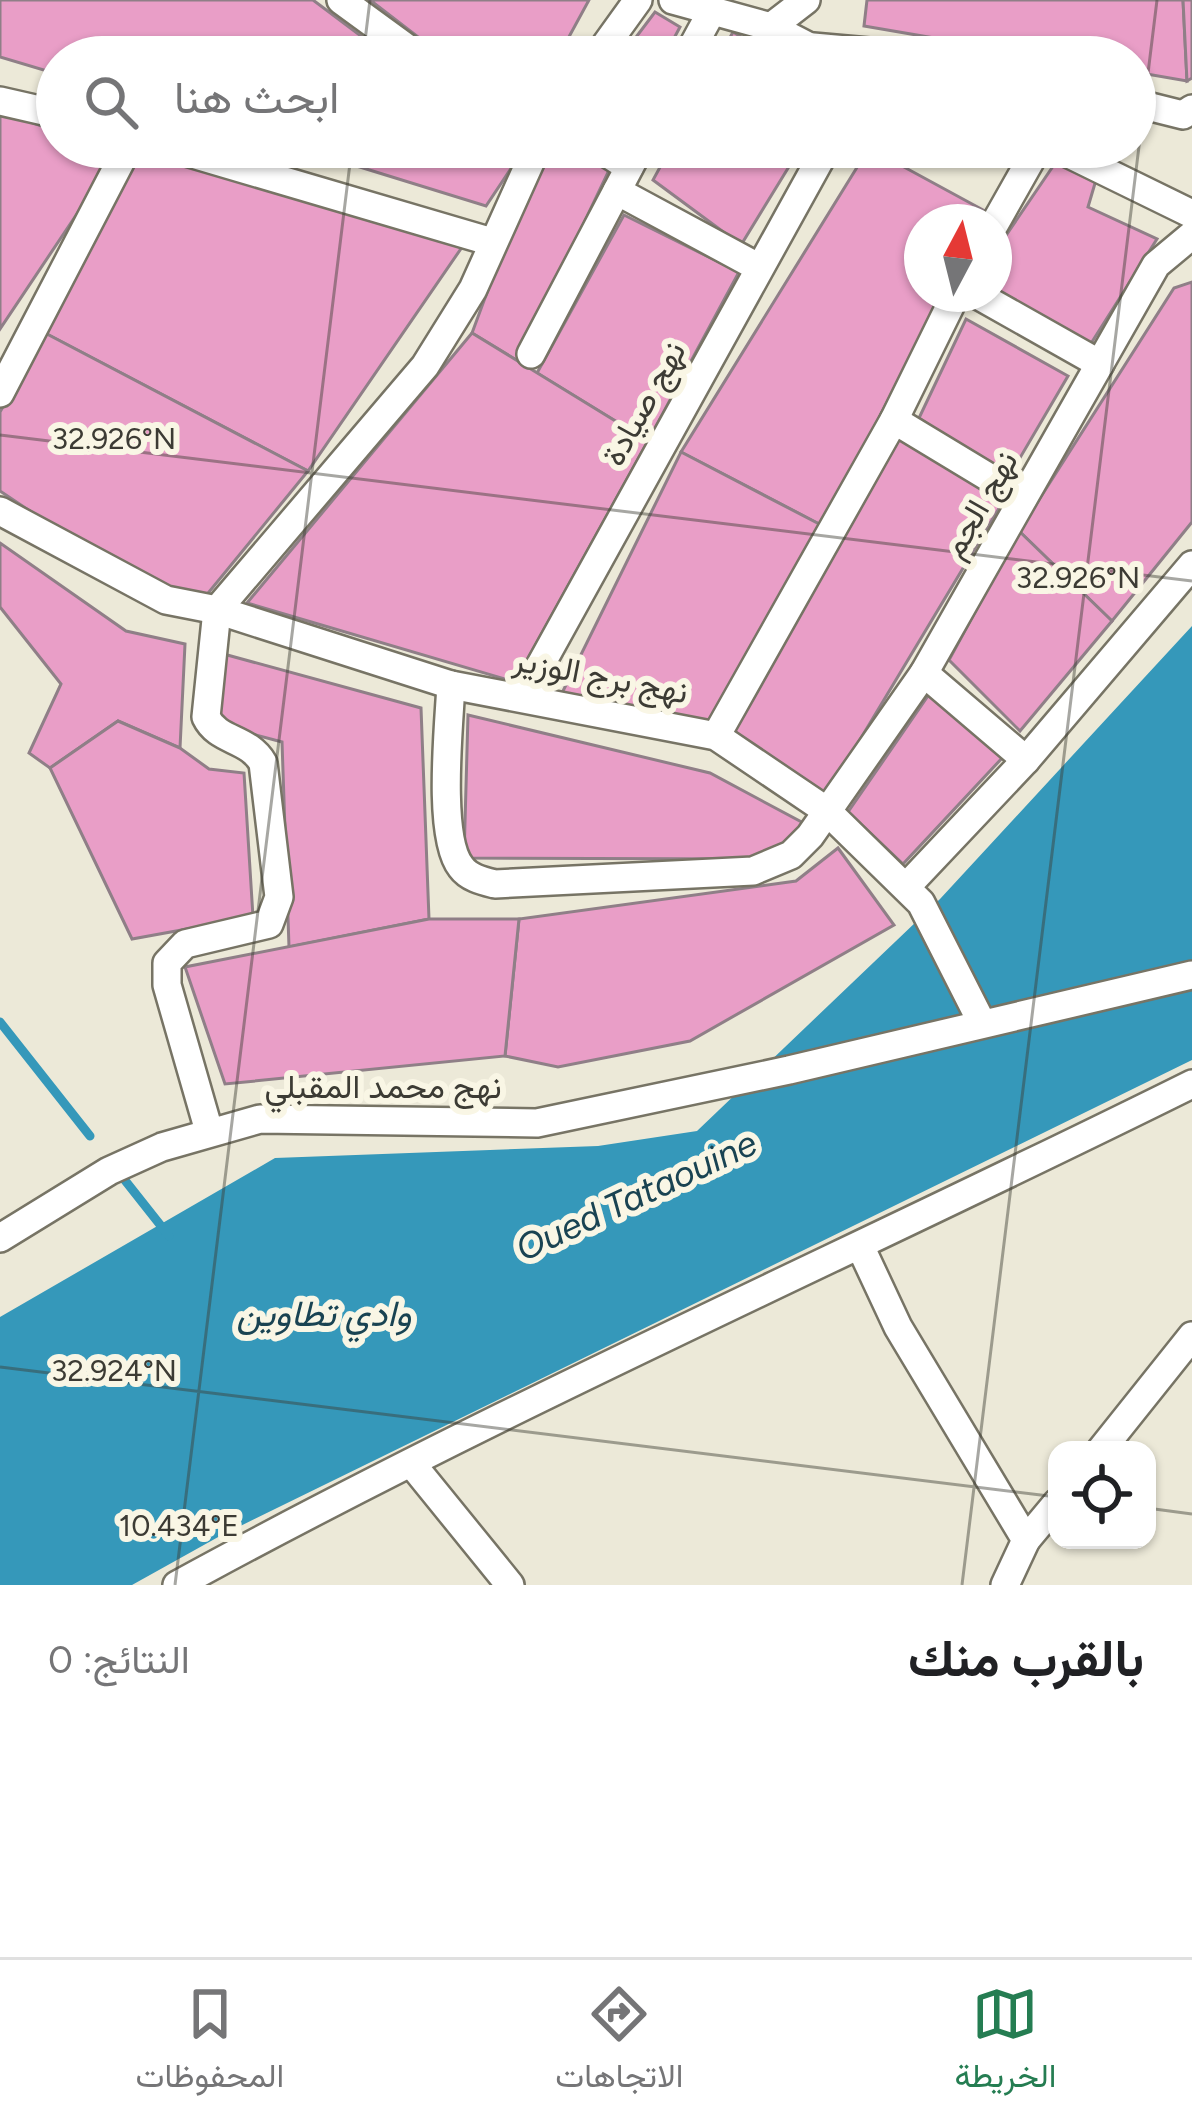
<!DOCTYPE html>
<html lang="ar">
<head>
<meta charset="utf-8">
<style>
	body { margin:0; font-family:Figtree,Vazirmatn,sans-serif; background:#f2f2f2; color:#202124; direction:rtl }
	.controls { position:absolute; right:36px; bottom:36px; display:grid; overflow:hidden; border-radius:24px; box-shadow:0 3px 9px #0004 }
	.controls button { width:108px; height:108px; display:grid; place-items:center; padding:0; border:0; border-bottom:3px solid #e0e0e0; background:#fff; color:#202124; font:60px sans-serif }
	.compass { position:absolute; left:904px; top:204px; width:108px; height:108px; border-radius:50%; background:#fff; box-shadow:0 3px 9px #0004; rotate:7deg }
	.list { margin:0; padding:0; list-style:none }
	h2 { display:flex; justify-content:space-between; align-items:center; height:156px; margin:0; padding:0 48px; font-size:51px }
	h2 small { font-size:39px; font-weight:400; color:#757577 }
	.icon { flex:none; width:66px; height:66px; fill:none; stroke:currentColor; stroke-width:2; stroke-linecap:round; stroke-linejoin:round }
	.map { position:relative; flex:none; width:1192px; height:1585px; overflow:hidden; direction:ltr }
	.search { position:absolute; background:#fff; box-shadow:0 3px 9px #0004; left:36px; right:36px; top:36px; height:132px; display:flex; align-items:center; gap:30px; box-sizing:border-box; padding:0 42px; border-radius:66px; color:#757577; font-size:45px }
	.sheet { height:372px; background:#fff }
	nav { display:flex; justify-content:space-around; align-items:center; box-sizing:border-box; height:168px; border-top:3px solid #e0e0e0; background:#fff; font-size:33px; color:#757577 }
	nav a { display:grid; justify-items:center; gap:6px }
	nav .on { color:#257d52 }
	.map>svg:first-child { display:block }
	.water { fill:#3598ba }
	.lines { fill:none; stroke-linecap:round; stroke-linejoin:round }
	.stream { stroke:#3598ba; stroke-width:9 }
	.building { fill:#e99ec7; stroke:#8f7f87; stroke-width:3 }
	.street-casing { stroke:#777465; stroke-width:32 }
	.street { stroke:#fff; stroke-width:27 }
	.ticks { fill:none; stroke:#3c3b34; stroke-width:3; stroke-opacity:0.45 }
	.labels { text-anchor:middle; stroke-width:12; stroke-linejoin:round; paint-order:stroke }
	.street-label { font-size:33px; fill:#3c3b34; stroke:#f9f6e5 }
	.water-label { font-size:36px; font-style:italic; fill:#194352; stroke:#f9f6e5 }
	.ticks-label { font-size:30px; text-anchor:middle; fill:#3c3b34; stroke:#f9f6e5; stroke-width:12; stroke-linejoin:round; paint-order:stroke }
</style>
</head>
<body>
<div class="map">
<svg width="1192" height="1585" viewBox="0 0 1192 1585">
	<rect width="100%" height="100%" fill="#ece9d8"/>
	<polygon class="water" points="1192,626 1192,1060 220,1536 132,1585 0,1585 0,1317 275,1158 598,1146 697,1131 940,899"/>
	<g class="lines">
		<g class="stream">
			<polyline points="0,1022 90,1136"/>
			<polyline points="116,1169 169,1236"/>
		</g>
	</g>
	<g class="building">
		<polygon points="0,0 313,0 389,57 57,57 57,74 0,57"/>
		<polygon points="370,0 589,0 558,57 444,57"/>
		<polygon points="867,0 1183,0 1187,81 1135,72 1135,57 1045,57 864,26"/>
		<polygon points="1183,0 1192,0 1192,78 1187,81"/>
		<polygon points="655,12 680,27 664,57 621,57"/>
		<polygon points="733,32 775,57 719,57"/>
		<polygon points="0,112 57,131 57,147 119,151 0,329"/>
		<polygon points="143,147 168,147 469,237 308,471 45,333"/>
		<polygon points="295,147 509,147 520,155 486,206"/>
		<polygon points="541,147 579,147 613,162 518,361 472,333"/>
		<polygon points="671,147 801,147 741,245 653,180"/>
		<polygon points="869,148 985,211 979,222 922,222 922,294 943,294 823,526 681,452"/>
		<polygon points="1058,159 1096,180 1088,207 1157,239 1090,345 994,290 994,253"/>
		<polygon points="624,215 739,272 648,441 537,373"/>
		<polygon points="1192,282 1192,522 1112,621 1019,531 1174,288"/>
		<polygon points="966,319 1068,376 1007,480 919,418"/>
		<polygon points="45,333 308,471 200,603 112,566 0,491 0,412"/>
		<polygon points="472,333 648,441 515,682 247,603"/>
		<polygon points="898,435 1004,500 825,798 719,735"/>
		<polygon points="681,452 823,526 705,729 562,693"/>
		<polygon points="1019,531 1112,621 1020,731 949,660"/>
		<polygon points="0,543 126,631 185,644 180,748 118,721 50,768 29,753 61,684 0,607"/>
		<polygon points="220,653 421,708 429,919 289,947 282,742 215,724"/>
		<polygon points="930,693 1004,756 903,864 848,812"/>
		<polygon points="468,715 710,773 809,826 764,859 464,858"/>
		<polygon points="118,721 180,748 209,769 244,773 253,917 132,939 50,768"/>
		<polygon points="838,848 894,925 690,1041 558,1067 505,1056 519,919 796,881"/>
		<polygon points="429,919 519,919 505,1056 225,1084 185,967"/>
	</g>
	<g class="lines">
		<defs>
			<g id="street">
				<polyline points="341,0 419,57"/>
				<polyline points="673,0 771,27 829,57"/>
				<polyline points="771,27 806,0"/>
				<polyline points="813,47 925,57"/>
				<polyline points="597,57 638,0"/>
				<polyline points="687,57 713,9"/>
				<polyline points="0,101 57,114"/>
				<polyline points="1135,103 1183,115 1192,109"/>
				<polyline points="169,147 492,242"/>
				<polyline points="597,147 629,167"/>
				<polyline points="1055,147 1192,214"/>
				<polyline points="617,191 758,267"/>
				<polyline points="994,225 1038,147"/>
				<polyline points="976,294 1100,364"/>
				<polyline points="531,354 640,147"/>
				<polyline points="0,393 128,147"/>
				<polyline points="894,420 1023,498"/>
				<polyline points="0,511 166,600 217,610 451,685 716,736 827,811 921,903 982,1023"/>
				<polyline points="217,610 425,366 473,289 537,147"/>
				<polyline points="924,673 1026,760"/>
				<path d="M451,685C449,724 437,837 461,867C469,878 483,881 495,884L753,871L791,855L810,836L924,673L1156,265L1192,235"/>
				<polyline points="524,695 827,147"/>
				<polyline points="716,736 894,420 956,294"/>
				<polyline points="907,886 1026,760 1192,565"/>
				<path d="M209,1131L167,985V963L185,944L269,924L279,897L263,763C248,737 218,742 206,717L217,610"/>
				<polyline points="0,1238 109,1171 162,1147 260,1119 537,1123 789,1070 1192,975"/>
				<polyline points="861,1248 898,1327 1026,1540 1005,1585"/>
				<polyline points="1101,1450 1192,1336"/>
				<polyline points="411,1463 510,1585"/>
				<polyline points="1026,1540 1057,1503"/>
				<path d="M177,1585C508,1404 854,1252 1192,1084"/>
			</g>
		</defs>
		<use href="#street" class="street-casing"/>
		<use href="#street" class="street"/>
	</g>
	<path class="ticks" d="M363,57L370,0M0,435L1192,581M0,1367L1057,1497M1147,1508L1192,1514M175,1585L352,147M962,1585L1157,0"/>
	<g class="labels">
		<g class="street-label">
			<text transform="translate(643 403) rotate(-61)" y="12">نهج صيادة</text>
			<text transform="translate(979 504) rotate(-60)" y="12">نهج الجم</text>
			<text transform="translate(601 675) rotate(11)" y="12">نهج برج الوزير</text>
			<text x="383" y="1098">نهج محمد المقبلي</text>
		</g>
		<g class="water-label">
			<text transform="translate(636 1195) rotate(-25)" y="13">Oued Tataouine</text>
			<text x="324" y="1326">وادي تطاوين</text>
		</g>
	</g>
	<g class="ticks-label">
		<text x="114" y="449">32.926°N</text>
		<text x="1078" y="588">32.926°N</text>
		<text x="114" y="1381">32.924°N</text>
		<text x="179" y="1536">10.434°E</text>
	</g>
</svg>
<div class="controls">
<button><svg class="icon" aria-label="locate" viewBox="0 0 24 24"><circle cx="12" cy="12" r="6"/><path d="M12 2v4M12 18v4M2 12h4M18 12h4"/></svg></button>
</div>
<svg class="compass" viewBox="-18 -18 36 36"><path d="M0-13l5 13h-10z" fill="#e53935"/><path d="M0 13l5-13h-10z" fill="#757577"/></svg>
<div class="search"><svg class="icon" aria-label="search" viewBox="0 0 24 24"><circle cx="10" cy="10" r="6"/><path d="M15 15l6 6"/></svg>ابحث هنا</div>
</div>
<section class="sheet">
<h2>بالقرب منك<small>النتائج: 0</small></h2>
<ul class="list">
</ul>
</section>
<nav>
<a class="on"><svg class="icon" aria-label="map" viewBox="0 0 24 24"><path d="M3 6l6-2 6 2 6-2v14l-6 2-6-2-6 2zM9 4v14M15 6v14"/></svg>الخريطة</a>
<a><svg class="icon" aria-label="directions" viewBox="0 0 24 24"><path d="M12 3l9 9-9 9-9-9zM9 14v-3h6M13 9l2 2-2 2"/></svg>الاتجاهات</a>
<a><svg class="icon" aria-label="saved" viewBox="0 0 24 24"><path d="M7 4h10v16l-5-4-5 4z"/></svg>المحفوظات</a>
</nav>
</body>
</html>
